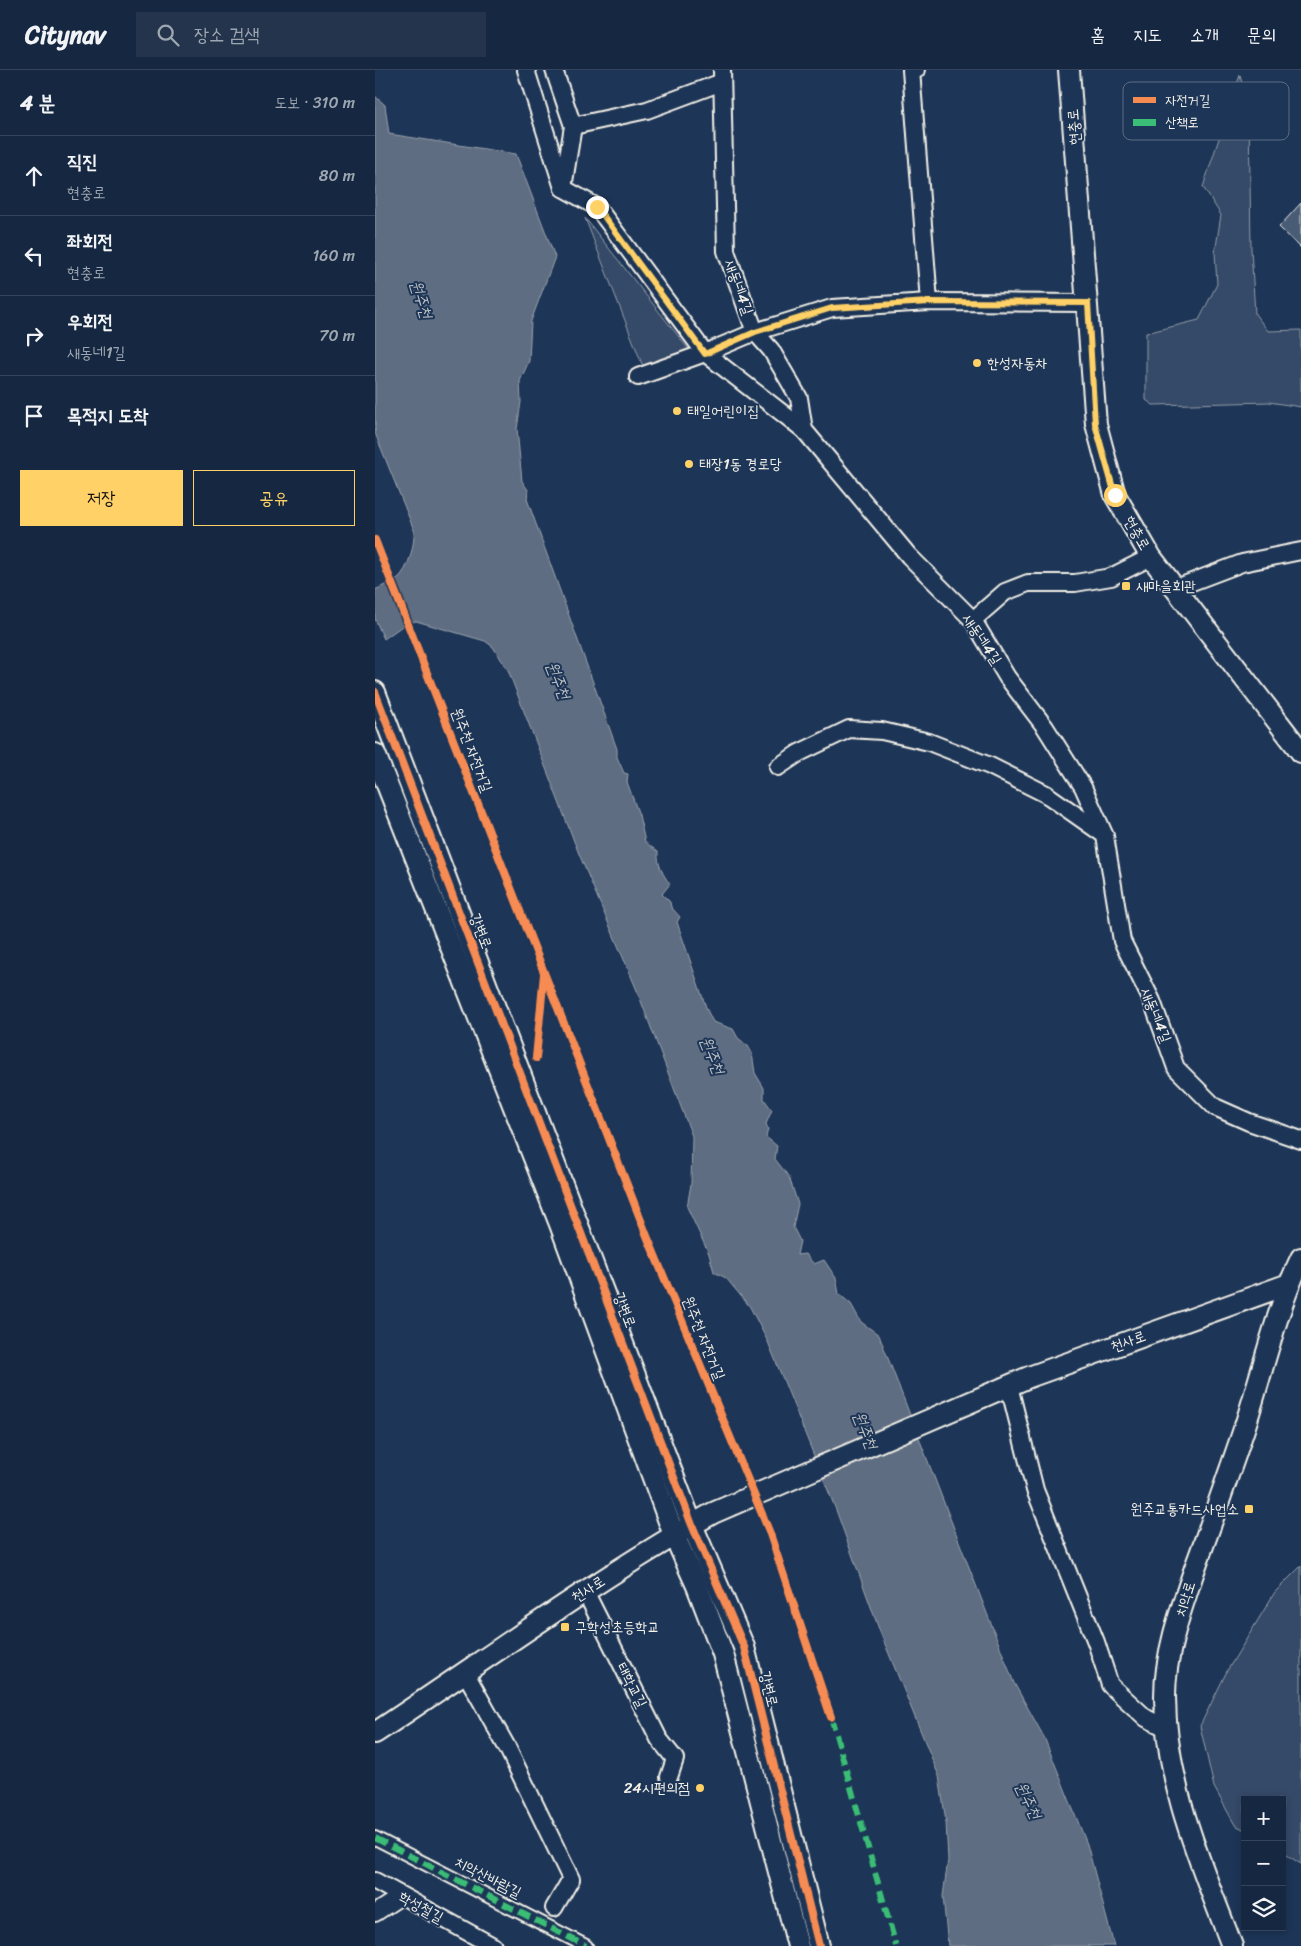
<!DOCTYPE html>
<html lang="ko">
<head>
<meta charset="utf-8">
<style>
	body { margin:0; font-family:Sriracha,"Poor Story",sans-serif; background:#23344c; color:#f1f3f6 }
	.controls { position:absolute; right:15px; bottom:15px; display:grid; overflow:hidden; border-radius:0px; box-shadow:0 2px 8px #0003 }
	.controls button { width:45px; height:45px; display:grid; place-items:center; padding:0; border:0; border-bottom:1px solid #35445a; background:#162841; color:#f1f3f6; font:25px sans-serif }
	.stop { position:absolute; width:15px; height:15px; margin:-11px; border:4px solid #ffd166; border-radius:50%; background:#fff }
	.stop.end { background:#ffd166; border-color:#fff; box-shadow:0 1px 5px #0008 }
	.list { margin:0; padding:0; list-style:none }
	h2 { display:flex; justify-content:space-between; align-items:center; height:65px; margin:0; padding:0 20px; font-size:21px }
	h2 small { font-size:16px; font-weight:400; color:#9ea6b1 }
	.list li { display:grid; grid-template-columns:32px 1fr auto; gap:15px; align-items:center; box-sizing:border-box; height:80px; padding:0 20px; border-top:1px solid #35445a }
	.list b { display:block; font-size:19px; white-space:nowrap }
	.list p { margin:0; font-size:16px; white-space:nowrap; color:#9ea6b1 }
	.list em { font-size:16px; font-style:normal; color:#9ea6b1 }
	.actions { display:flex; gap:10px; padding:15px 20px }
	.actions a { flex:1; padding:11px 0; border:1px solid #ffd166; border-radius:0px; text-align:center; font-size:18px; color:#ffd166 }
	.actions .main { background:#ffd166; color:#111 }
	.icon { flex:none; width:28px; height:28px; fill:none; stroke:currentColor; stroke-width:2; stroke-linecap:round; stroke-linejoin:round }
	.map { position:relative; flex:none; width:926px; height:1876px; overflow:hidden }
	header { display:flex; align-items:center; gap:30px; box-sizing:border-box; height:70px; padding:0 25px; background:#162841; border-bottom:1px solid #35445a }
	header strong { font-size:24px }
	nav { display:flex; gap:28px; margin-inline-start:auto; font-size:18px }
	.search { width:350px; height:45px; background:#23344c; display:flex; align-items:center; gap:12px; box-sizing:border-box; padding:0 18px; border-radius:0px; color:#9ea6b1; font-size:19px }
	main { display:flex }
	aside { flex:1; background:#162841 }
	.map>svg:first-child { display:block }
	.green { fill:#354a67; stroke:#949ea8 }
	.water { fill:#5e6d82; stroke:#9aa2ab }
	.building { fill:#485b74; stroke:#f4f1e8 }
	.lines { fill:none; stroke-linecap:round; stroke-linejoin:round }
	.pedestrian-casing { stroke:#f4f1e8; stroke-width:16 }
	.minor-casing { stroke:#f4f1e8; stroke-width:20 }
	.tertiary-casing { stroke:#f4f1e8; stroke-width:24 }
	.pedestrian { stroke:#1d3557; stroke-width:12 }
	.minor { stroke:#1d3557; stroke-width:16 }
	.tertiary { stroke:#1d3557; stroke-width:20 }
	.quiet { stroke:#3abd76; stroke-width:6; stroke-dasharray:12 6; stroke-linecap:butt }
	.cycleway-casing { stroke:#1d3557; stroke-width:11 }
	.cycleway { stroke:#f68b52; stroke-width:8 }
	.route { stroke:#ffd166; stroke-width:6 }
	.poi-dot { fill:#ffd166; stroke:#1d3557; stroke-width:2 }
	.labels { text-anchor:middle; stroke-width:4; stroke-linejoin:round; paint-order:stroke }
	.street-label { font-size:15px; fill:#f4f1e8; stroke:#1d3557 }
	.poi-label { font-size:15px; fill:#f4f1e8; stroke:#1d3557; text-anchor:start }
	.water-label { font-size:16px; font-style:italic; fill:#c0c3c4; stroke:#1d3557 }
	.key { fill:#1d3557; stroke:#5e6d82; stroke-width:1 }
	.key-label { font-size:14px; fill:#f4f1e8 }
</style>
</head>
<body>
<header>
<strong>Citynav</strong>
<div class="search"><svg class="icon" aria-label="search" viewBox="0 0 24 24"><circle cx="10" cy="10" r="6"/><path d="M15 15l6 6"/></svg>장소 검색</div>
<nav><a>홈</a><a>지도</a><a>소개</a><a>문의</a></nav>
</header>
<main>
<aside>
<h2>4 분<small>도보 · 310 m</small></h2>
<ul class="list">
<li><svg class="icon" aria-label="ahead" viewBox="0 0 24 24"><path d="M12 20V5M6 11l6-6 6 6"/></svg><div><b>직진</b><p>현충로</p></div><em>80 m</em></li>
<li><svg class="icon" aria-label="left" viewBox="0 0 24 24"><path d="M17 20v-9H6M10 6l-5 5 5 5"/></svg><div><b>좌회전</b><p>현충로</p></div><em>160 m</em></li>
<li><svg class="icon" aria-label="right" viewBox="0 0 24 24"><path d="M7 20v-9h11M14 6l5 5-5 5"/></svg><div><b>우회전</b><p>새동네1길</p></div><em>70 m</em></li>
<li><svg class="icon" aria-label="arrive" viewBox="0 0 24 24"><path d="M6 21V4h12l-3 4 3 4H6"/></svg><div><b>목적지 도착</b></div></li>
</ul>
<div class="actions"><a class="main">저장</a><a>공유</a></div>
</aside>
<div class="map">
<svg width="926" height="1876" viewBox="0 0 926 1876">
	<rect width="100%" height="100%" fill="#1d3557"/>
	<filter id="ink" filterUnits="userSpaceOnUse"><feTurbulence type="fractalNoise" baseFrequency=".02" numOctaves="2"/><feDisplacementMap in="SourceGraphic" scale="10" xChannelSelector="R" yChannelSelector="G"/><feConvolveMatrix kernelMatrix="1 2 1 2 8 2 1 2 1" color-interpolation-filters="sRGB"/></filter>
	<g filter="url(#ink)">
		<g class="green">
			<polygon points="865,5 874,43 876,179 880,244 893,261 926,260 926,337 894,332 778,335 771,330 771,263 824,250 842,214 840,183 846,145 828,117"/>
			<polygon points="210,148 315,281 269,299"/>
			<polygon points="926,1496 926,1794 907,1782 907,1730 870,1730 870,1760 860,1755 839,1717 825,1656 852,1601 900,1522"/>
		</g>
		<path class="water" d="M0,26L10,35L14,64L141,84L180,187L156,251L154,291L145,311L146,332L142,359L147,411L153,420L152,429L242,679V687L249,703L253,704L252,712L264,745L270,772L283,782C282,794 288,805 295,814L287,824L295,832L296,837L305,847L302,852L332,940L338,952L358,959L363,968L373,976L377,983L380,1003L389,1018V1029L397,1040L391,1054L393,1059L391,1067L402,1076L400,1089L414,1107L423,1134L418,1157L425,1171L422,1185L430,1184L439,1194L449,1190L461,1208L464,1224L476,1234L486,1252L504,1265L639,1613L669,1667L712,1774L739,1876H573L568,1826L573,1790L571,1752L564,1706L505,1562L461,1440L393,1272L375,1237L351,1208L339,1202L334,1184L312,1137L316,1114L317,1066L261,918L204,784L133,600L118,577L110,571L41,551L30,554L9,569L0,549V520C7,516 15,513 22,509C34,500 40,473 39,460L0,363Z"/>
		<polygon class="building" points="926,133 926,178 904,157"/>
		<g class="lines">
			<defs>
				<polyline id="pedestrian" points="0,1768 211,1876"/>
				<g id="minor">
					<polyline points="151,0 188,118"/>
					<polyline points="179,0 198,56 188,118"/>
					<polyline points="347,0 351,181 380,262 396,280 424,328 429,360 534,486 598,550 632,607 670,657 708,717 730,766 747,871 777,931 801,998 840,1037 874,1052 926,1070"/>
					<polyline points="541,0 536,0 554,232"/>
					<polyline points="198,56 272,40 347,12"/>
					<polyline points="188,118 222,137 330,283 429,360"/>
					<polyline points="263,307 330,283 380,262 457,238 554,232 713,233"/>
					<polyline points="801,518 867,493 926,481"/>
					<polyline points="598,550 630,522 653,513 700,513 736,507 776,487"/>
					<polyline points="403,697 424,683 474,659 507,661 554,672 615,696 671,724 728,764"/>
					<polyline points="634,1316 660,1420 721,1572 735,1615 771,1648 791,1658"/>
					<polyline points="210,1521 284,1669 300,1689 294,1707"/>
					<polyline points="90,1602 133,1679 196,1809 179,1838"/>
					<polyline points="0,1811 118,1876"/>
					<polyline points="0,1843 26,1826"/>
				</g>
				<g id="tertiary">
					<polyline points="694,0 721,354 740,425 776,487 926,682"/>
					<polyline points="0,622 317,1455 369,1577 444,1876"/>
					<polyline points="0,684 185,1154 299,1465 322,1516 348,1584 423,1876"/>
					<path d="M0,1663C112,1589 221,1509 338,1443L654,1307L914,1214"/>
					<path d="M857,1876C827,1796 790,1714 790,1626C790,1583 806,1539 820,1498C837,1451 854,1404 870,1356C888,1300 901,1241 926,1188"/>
				</g>
			</defs>
			<use href="#pedestrian" class="pedestrian-casing"/>
			<use href="#minor" class="minor-casing"/>
			<use href="#tertiary" class="tertiary-casing"/>
			<use href="#pedestrian" class="pedestrian"/>
			<use href="#minor" class="minor"/>
			<use href="#tertiary" class="tertiary"/>
			<g class="quiet">
				<polyline points="456,1647 521,1876"/>
				<polyline points="0,1768 211,1876"/>
			</g>
			<defs>
				<g id="cycleway">
					<polyline points="0,470 272,1166 394,1461 456,1647"/>
					<polyline points="0,622 317,1455 369,1577 444,1876"/>
					<polyline points="161,988 169,904"/>
				</g>
			</defs>
			<use href="#cycleway" class="cycleway-casing"/>
			<use href="#cycleway" class="cycleway"/>
		</g>
	</g>
	<g class="lines" filter="url(#ink)">
		<polyline class="route" points="222,137 330,284 380,262 457,238 554,232 713,233 720,354 740,425"/>
	</g>
	<g class="poi-dot">
		<circle cx="602" cy="293" r="5"/>
		<circle cx="302" cy="341" r="5"/>
		<circle cx="314" cy="394" r="5"/>
		<rect x="746" y="511" width="10" height="10" rx="2.5"/>
		<rect x="869" y="1434" width="10" height="10" rx="2.5"/>
		<rect x="185" y="1552" width="10" height="10" rx="2.5"/>
		<circle cx="325" cy="1718" r="5"/>
	</g>
	<g class="labels">
		<g class="street-label">
			<text transform="translate(699 57) rotate(-95)" y="5">현충로</text>
			<text transform="translate(364 217) rotate(70)" y="5">새동네4길</text>
			<text transform="translate(762 463) rotate(60)" y="5">현충로</text>
			<text transform="translate(607 569) rotate(56)" y="5">새동네4길</text>
			<text transform="translate(97 680) rotate(69)" y="5">원주천 자전거길</text>
			<text transform="translate(106 861) rotate(69)" y="5">강변로</text>
			<text transform="translate(781 945) rotate(68)" y="5">새동네4길</text>
			<text transform="translate(250 1240) rotate(69)" y="5">강변로</text>
			<text transform="translate(329 1268) rotate(68)" y="5">원주천 자전거길</text>
			<text transform="translate(753 1271) rotate(-20)" y="5">천사로</text>
			<text transform="translate(213 1519) rotate(-33)" y="5">천사로</text>
			<text transform="translate(810 1529) rotate(-73)" y="5">치악로</text>
			<text transform="translate(257 1615) rotate(63)" y="5">태학교길</text>
			<text transform="translate(394 1619) rotate(76)" y="5">강변로</text>
			<text transform="translate(113 1807) rotate(27)" y="5">치악산바람길</text>
			<text transform="translate(46 1837) rotate(29)" y="5">학성철길</text>
		</g>
		<g class="poi-label">
			<text x="612" y="298">한성자동차</text>
			<text x="312" y="346">태일어린이집</text>
			<text x="324" y="399">태장1동 경로당</text>
			<text x="761" y="521">새마을회관</text>
			<text x="864" y="1444" text-anchor="end">원주교통카드사업소</text>
			<text x="200" y="1562">구학성초등학교</text>
			<text x="315" y="1723" text-anchor="end">24시편의점</text>
		</g>
		<g class="water-label">
			<text transform="translate(47 229) rotate(73)" y="6">원주천</text>
			<text transform="translate(184 610) rotate(68)" y="6">원주천</text>
			<text transform="translate(338 985) rotate(68)" y="6">원주천</text>
			<text transform="translate(491 1360) rotate(68)" y="6">원주천</text>
			<text transform="translate(654 1730) rotate(64)" y="6">원주천</text>
		</g>
	</g>
	<rect x="748" y="12" width="166" height="58" rx="8" class="key"/>
	<rect x="758" y="27" width="23" height="6" fill="#f68b52"/>
	<rect x="758" y="49" width="23" height="7" fill="#3abd76"/>
	<g class="key-label">
		<text x="790" y="35">자전거길</text>
		<text x="790" y="57">산책로</text>
	</g>
</svg>
<div class="controls">
<button>+</button>
<button>−</button>
<button><svg class="icon" aria-label="layers" viewBox="0 0 24 24"><path d="M12 4l9 5-9 5-9-5zM3 14l9 5 9-5"/></svg></button>
</div>
<div class="stop" style="left:740px;top:425px"></div>
<div class="stop end" style="left:222px;top:137px"></div>
</div>
</main>
</body>
</html>
